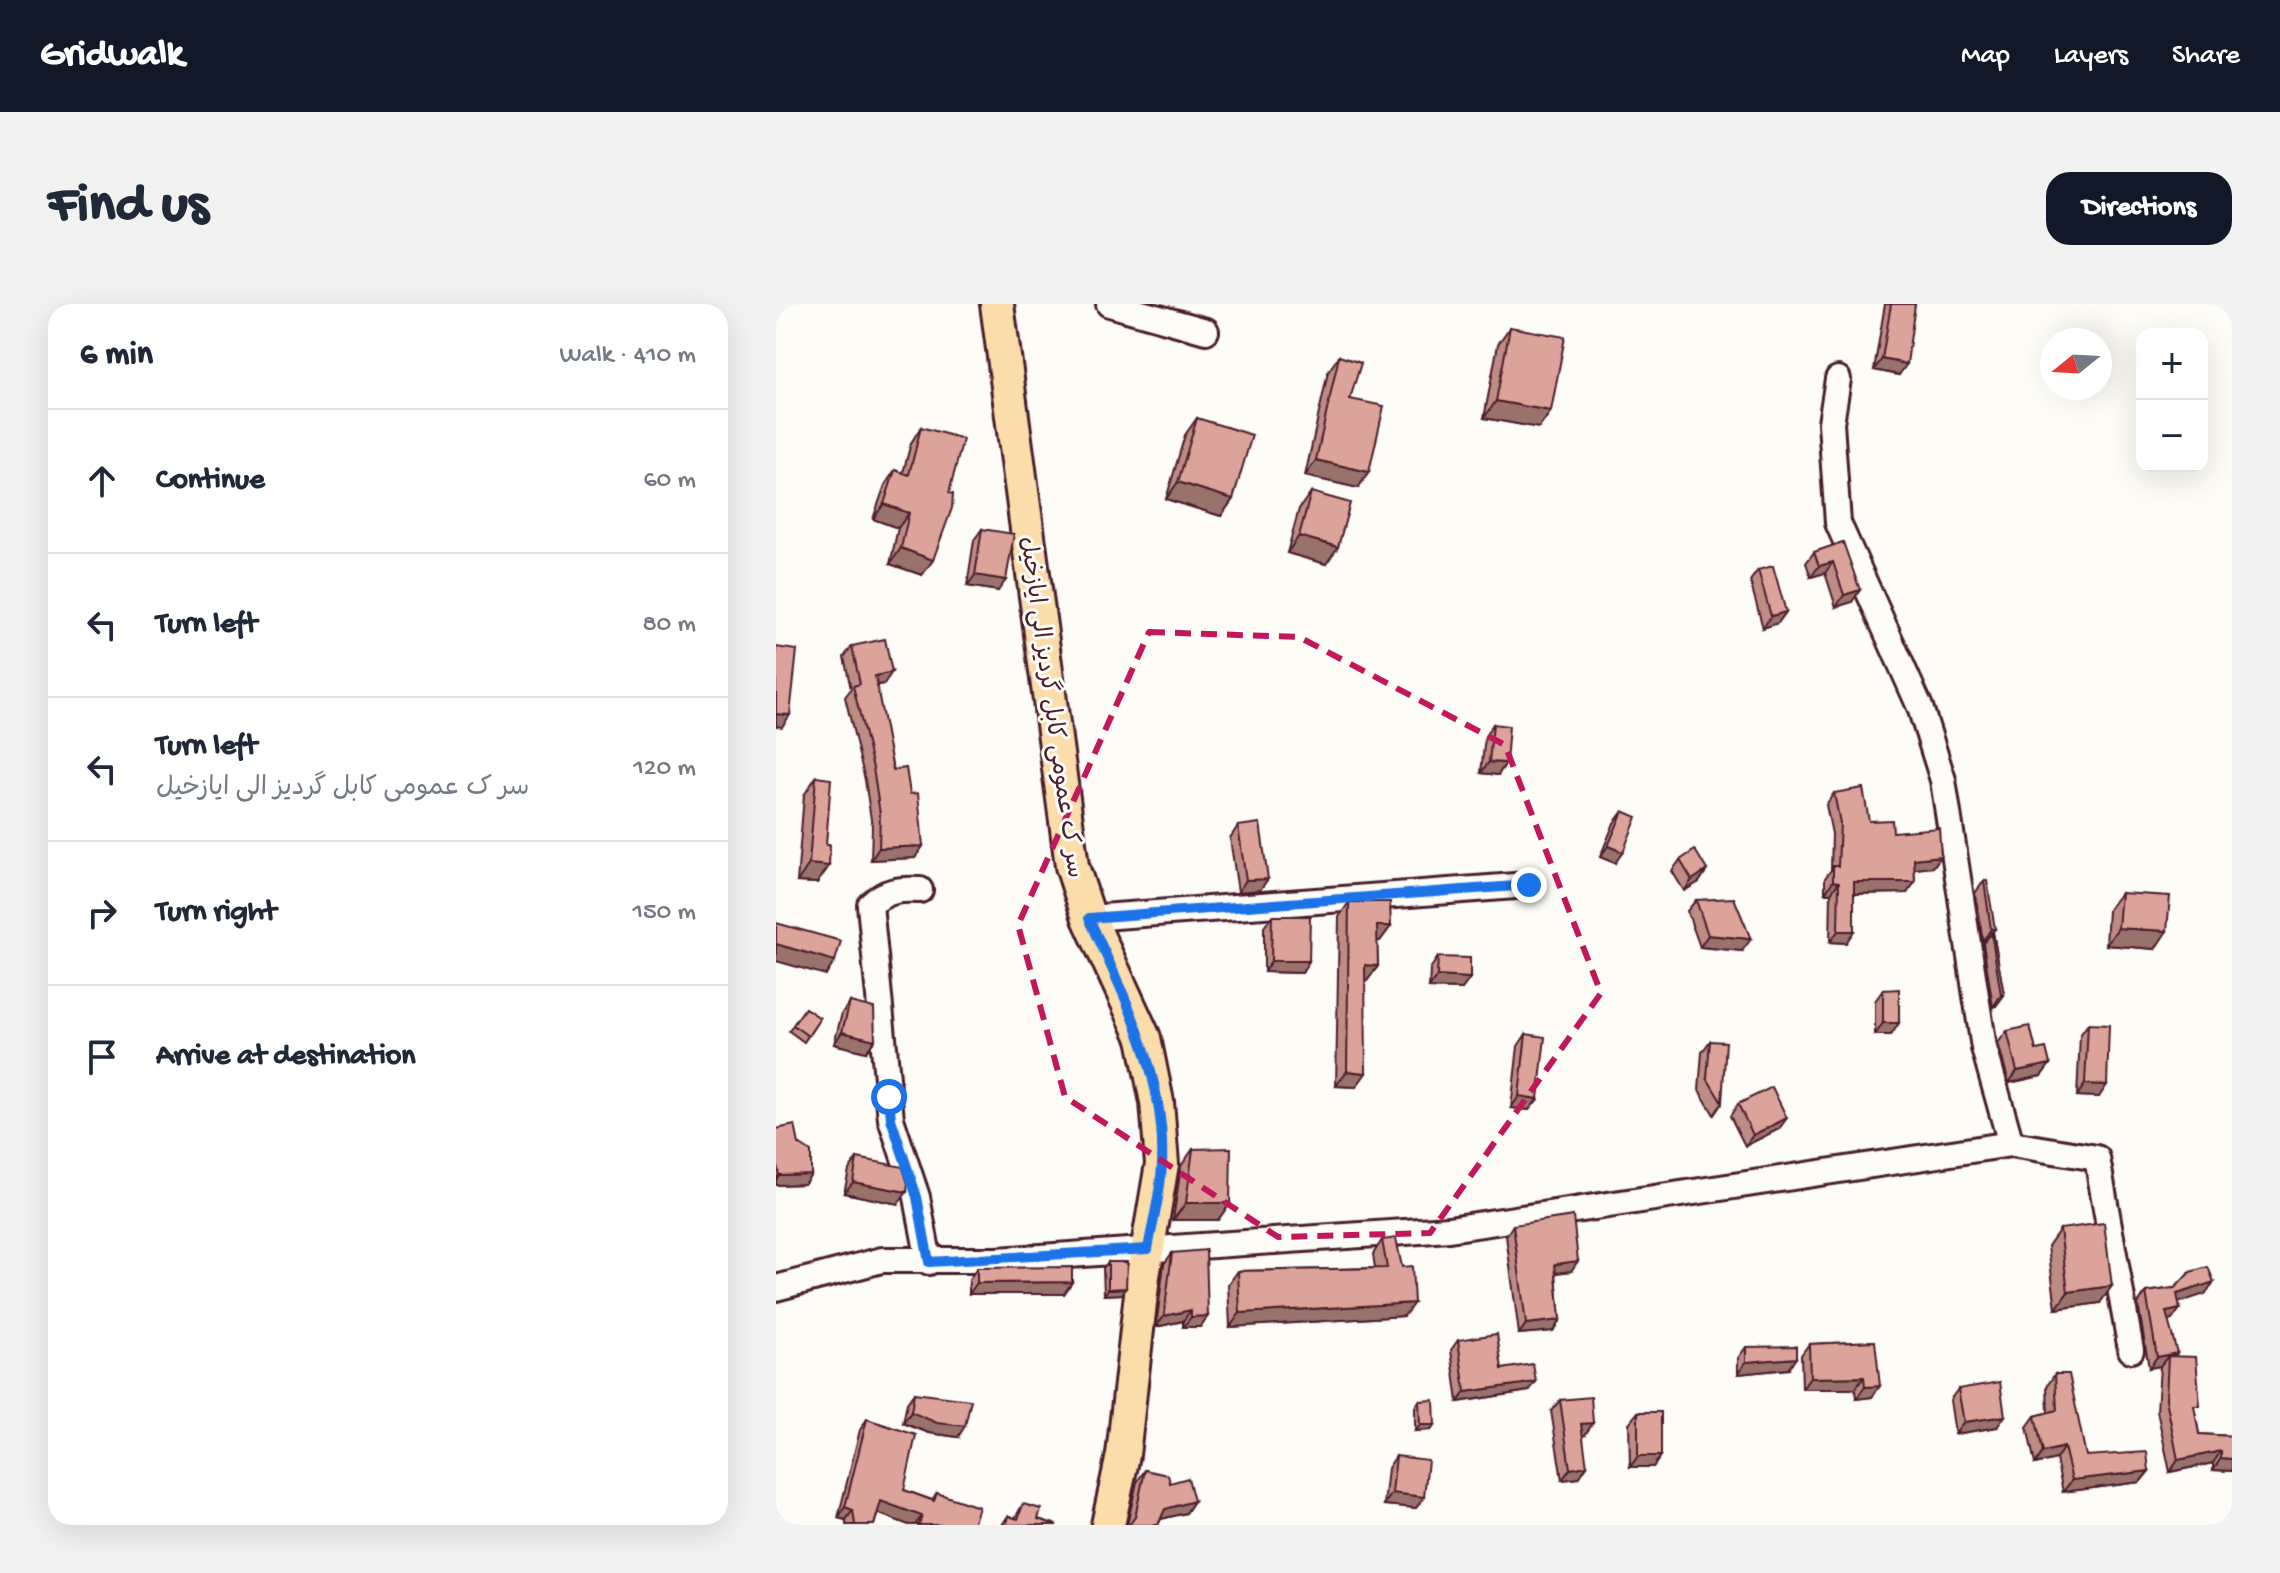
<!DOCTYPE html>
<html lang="en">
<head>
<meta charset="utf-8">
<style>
	body { margin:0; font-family:"Gochi Hand","Playpen Sans Arabic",sans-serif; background:#f2f2f3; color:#1f2937 }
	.controls { position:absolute; right:24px; top:24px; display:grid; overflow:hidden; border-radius:16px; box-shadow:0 8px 32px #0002 }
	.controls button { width:72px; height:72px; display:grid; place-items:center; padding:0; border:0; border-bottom:2px solid #e0e1e3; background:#fff; color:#1f2937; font:40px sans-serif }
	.compass { position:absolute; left:1264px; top:24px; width:72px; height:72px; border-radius:50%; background:#fff; box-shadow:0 8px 32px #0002; rotate:252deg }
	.stop { position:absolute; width:24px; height:24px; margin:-18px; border:6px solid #1a73e8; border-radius:50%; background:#fff }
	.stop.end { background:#1a73e8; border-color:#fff; box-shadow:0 2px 8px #0008 }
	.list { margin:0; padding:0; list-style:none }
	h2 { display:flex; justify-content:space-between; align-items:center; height:104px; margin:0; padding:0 32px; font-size:34px }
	h2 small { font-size:26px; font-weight:400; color:#747a83 }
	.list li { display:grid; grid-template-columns:52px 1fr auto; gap:24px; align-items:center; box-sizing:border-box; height:144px; padding:0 32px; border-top:2px solid #e0e1e3 }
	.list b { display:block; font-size:30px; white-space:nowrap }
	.list p { margin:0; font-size:26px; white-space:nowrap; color:#747a83 }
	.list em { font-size:26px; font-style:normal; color:#747a83 }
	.icon { flex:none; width:44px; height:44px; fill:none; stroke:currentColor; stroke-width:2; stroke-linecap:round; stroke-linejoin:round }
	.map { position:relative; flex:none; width:1456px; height:1221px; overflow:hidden; border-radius:24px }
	header { display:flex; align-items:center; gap:48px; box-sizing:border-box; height:112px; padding:0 40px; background:#111827; color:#fff }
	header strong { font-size:38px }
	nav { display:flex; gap:44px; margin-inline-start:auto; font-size:28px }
	.intro { display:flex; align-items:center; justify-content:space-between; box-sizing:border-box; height:192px; padding:0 48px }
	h1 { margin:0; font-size:56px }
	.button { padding:20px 36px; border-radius:24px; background:#111827; color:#fff; font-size:28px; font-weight:700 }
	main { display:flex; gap:48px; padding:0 48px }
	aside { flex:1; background:#fff; border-radius:24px; box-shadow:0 8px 32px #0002 }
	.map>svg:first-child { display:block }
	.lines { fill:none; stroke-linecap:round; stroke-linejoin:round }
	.minor-casing { stroke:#4a1f2b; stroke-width:30 }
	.major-casing { stroke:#4a1f2b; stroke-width:38 }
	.minor { stroke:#fdfcf7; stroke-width:24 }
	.major { stroke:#faddab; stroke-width:32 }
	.wall { fill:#bd8c85; stroke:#4a1f2b; stroke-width:2 }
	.shaded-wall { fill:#9a726c; stroke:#4a1f2b; stroke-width:2 }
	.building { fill:#dca39b; stroke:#4a1f2b; stroke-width:2 }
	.route { stroke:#1a73e8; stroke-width:10 }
	.marked { fill:none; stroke:#c2185b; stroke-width:6; stroke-dasharray:16 10; stroke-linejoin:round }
	.labels { text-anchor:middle; stroke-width:6; stroke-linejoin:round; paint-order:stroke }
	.street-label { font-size:24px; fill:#4a1f2b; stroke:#fdfcf7 }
</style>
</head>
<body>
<header>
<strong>Gridwalk</strong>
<nav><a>Map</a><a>Layers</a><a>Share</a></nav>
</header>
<div class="intro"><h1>Find us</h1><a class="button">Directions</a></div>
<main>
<aside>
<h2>6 min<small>Walk · 410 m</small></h2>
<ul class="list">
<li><svg class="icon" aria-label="ahead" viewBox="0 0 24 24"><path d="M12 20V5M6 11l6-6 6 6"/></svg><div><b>Continue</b></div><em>60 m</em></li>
<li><svg class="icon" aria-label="left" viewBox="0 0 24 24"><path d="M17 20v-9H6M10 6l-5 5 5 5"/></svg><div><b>Turn left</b></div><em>80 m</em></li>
<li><svg class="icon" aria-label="left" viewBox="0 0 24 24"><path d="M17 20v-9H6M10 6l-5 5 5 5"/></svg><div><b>Turn left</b><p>سر ک عمومی کابل گردیز الی ایازخیل</p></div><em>120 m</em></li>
<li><svg class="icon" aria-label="right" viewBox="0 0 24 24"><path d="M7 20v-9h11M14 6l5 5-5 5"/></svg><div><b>Turn right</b></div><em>150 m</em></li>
<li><svg class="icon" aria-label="arrive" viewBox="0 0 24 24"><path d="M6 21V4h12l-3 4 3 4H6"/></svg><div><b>Arrive at destination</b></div></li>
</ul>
</aside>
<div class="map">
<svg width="1456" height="1221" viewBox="0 0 1456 1221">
	<rect width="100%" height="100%" fill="#fdfcf7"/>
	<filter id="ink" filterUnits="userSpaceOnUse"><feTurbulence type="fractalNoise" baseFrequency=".0125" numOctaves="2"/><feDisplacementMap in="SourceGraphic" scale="16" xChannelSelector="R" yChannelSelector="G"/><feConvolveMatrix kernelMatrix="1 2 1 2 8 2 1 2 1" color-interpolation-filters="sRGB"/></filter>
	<g filter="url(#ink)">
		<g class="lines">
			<defs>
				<g id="minor">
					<polyline points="333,0 430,27"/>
					<polyline points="1062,75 1055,119 1062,219 1144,403 1167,476 1208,744 1235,840"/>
					<path d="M144,586C123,585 110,586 94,601L115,815L141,893L153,958"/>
					<polyline points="313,614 753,581"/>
					<polyline points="0,984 106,956 221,956 673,925 1235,840 1321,854 1355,1046"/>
				</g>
				<polyline id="major" points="221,0 296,562 313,614 368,734 381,798 386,860 367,972 347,1151 332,1221"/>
			</defs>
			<use href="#minor" class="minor-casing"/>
			<use href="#major" class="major-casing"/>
			<use href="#minor" class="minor"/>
			<use href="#major" class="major"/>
		</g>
		<g class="wall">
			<polygon points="1109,0 1139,0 1123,71 1098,66"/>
			<polygon points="734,23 775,107 763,124 708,114 722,40"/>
			<polygon points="563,52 593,168 582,184 529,172 552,68"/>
			<polygon points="421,114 457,195 445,212 390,195 409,131"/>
			<polygon points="145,123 173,189 157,256 146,271 114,260 122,224 97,215 109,181 119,166 127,169 135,139"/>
			<polygon points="535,188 550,260 511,249 523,205"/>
			<polygon points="206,225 222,287 191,282 198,236"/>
			<polygon points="1067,238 1076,298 1060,303 1049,269 1035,273 1030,259 1038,248"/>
			<polygon points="982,266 1010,308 1002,319 987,324 974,277"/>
			<polygon points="76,342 108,380 100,381 117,466 134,490 147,542 139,554 95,556 96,522 89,476 69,393 75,385 68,353"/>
			<polygon points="717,420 730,459 722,471 705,469 709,432"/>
			<polygon points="40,473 53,562 41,579 21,578 28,491"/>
			<polygon points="1058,489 1093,517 1117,528 1165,552 1157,563 1138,565 1139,578 1131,589 1078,590 1070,639 1054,638 1055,589 1049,589 1049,574 1055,566 1056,530 1050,501"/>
			<polygon points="847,507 839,559 824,553 838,519"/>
			<polygon points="462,522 484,586 462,588 454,534"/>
			<polygon points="904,556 931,566 923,578 908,587 896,567"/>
			<polygon points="1208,577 1228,691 1220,702 1217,703 1207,639 1209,637 1207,637 1199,589"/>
			<polygon points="1345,589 1379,645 1330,641 1332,606"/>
			<polygon points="920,596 966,647 924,643 911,607"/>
			<polygon points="573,598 615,622 604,637 601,637 602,662 591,677 589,677 580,783 560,782 563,613"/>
			<polygon points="496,612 533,657 526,669 488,668 488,623"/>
			<polygon points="662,653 694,674 686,685 653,684 654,665"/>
			<polygon points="1107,686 1123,719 1115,731 1099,731 1099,697"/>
			<polygon points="74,698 90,748 58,740 66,709"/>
			<polygon points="29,704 44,714 28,738 13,727"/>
			<polygon points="1312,720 1323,793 1301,792 1304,731"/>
			<polygon points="1231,727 1260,746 1274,760 1265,772 1233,779 1222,739"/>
			<polygon points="750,730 762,795 753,806 735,804 742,742"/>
			<polygon points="934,737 946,799 938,811 923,786 926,748"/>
			<polygon points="962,800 1003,825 969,842 954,812"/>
			<polygon points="0,825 23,840 35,870 28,880 0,881"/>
			<polygon points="417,845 454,899 442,916 397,916 405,862"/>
			<polygon points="81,854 122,900 68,889 73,866"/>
			<polygon points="737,921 795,967 780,969 784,1016 777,1027 743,1030 730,932"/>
			<polygon points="1284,925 1324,999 1280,1005 1272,942"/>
			<polygon points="606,936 626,963 628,1012 454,1023 452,981 462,967 599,964 597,950"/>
			<polygon points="396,949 432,1012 424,1023 407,1023 407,1017 380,1023 388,960"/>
			<polygon points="332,958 350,984 346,990 328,991 327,964"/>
			<polygon points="201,964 296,978 288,990 193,990 193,976"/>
			<polygon points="1438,978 1429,990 1403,998 1396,1016 1392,1017 1399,1052 1419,1108 1423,1130 1456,1132 1456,1167 1437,1166 1437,1159 1394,1168 1381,1107 1384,1062 1373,1064 1362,1000 1370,988"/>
			<polygon points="682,1036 726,1065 753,1087 682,1098 675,1046"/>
			<polygon points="1099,1037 1096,1093 1080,1095 1079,1085 1026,1085 1025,1051 1033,1040"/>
			<polygon points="970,1043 1012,1065 962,1070 962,1054"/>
			<polygon points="1279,1070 1310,1152 1373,1167 1364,1178 1287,1188 1280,1155 1259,1160 1251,1123 1259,1112 1272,1109 1271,1082"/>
			<polygon points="1182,1085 1221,1123 1179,1130 1174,1096"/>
			<polygon points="138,1089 182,1133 153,1129 127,1119 131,1099"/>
			<polygon points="784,1096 809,1131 806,1131 803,1174 786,1176 775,1107"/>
			<polygon points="643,1097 659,1121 655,1126 639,1127 639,1103"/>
			<polygon points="862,1108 885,1152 877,1163 854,1163 853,1119"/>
			<polygon points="91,1115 128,1186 156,1196 161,1189 197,1221 133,1221 102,1209 98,1221 70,1221 70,1216 62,1214 84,1126"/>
			<polygon points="620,1152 648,1193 640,1204 608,1201 612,1164"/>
			<polygon points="369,1166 394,1179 418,1197 410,1209 385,1215 382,1221 351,1221 361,1178"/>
			<polygon points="247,1200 262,1215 281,1221 226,1221 232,1212 239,1214"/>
		</g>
		<g class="shaded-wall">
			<polygon points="1106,55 1131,60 1123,71 1098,66"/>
			<polygon points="720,97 775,107 763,124 708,114"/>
			<polygon points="540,156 593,168 582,184 529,172"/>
			<polygon points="402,178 457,195 445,212 390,195"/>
			<polygon points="108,200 133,209 122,224 97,215"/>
			<polygon points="523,232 562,243 550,260 511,249"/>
			<polygon points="125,244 157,256 146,271 114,260"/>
			<polygon points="1057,258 1049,269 1035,273 1043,262"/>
			<polygon points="199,271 230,276 222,287 191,282"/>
			<polygon points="1084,286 1076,298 1060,303 1068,291"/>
			<polygon points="1010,308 1002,319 987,324 995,312"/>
			<polygon points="116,368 108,380 90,383 99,372"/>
			<polygon points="0,410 14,411 6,423 0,422"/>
			<polygon points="713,458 730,459 722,471 705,469"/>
			<polygon points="147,542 139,554 95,556 103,544"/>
			<polygon points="832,542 847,548 839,559 824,553"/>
			<polygon points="1165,552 1157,563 1130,566 1138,555"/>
			<polygon points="33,560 53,562 41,579 21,578"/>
			<polygon points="931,566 923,578 908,587 916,576"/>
			<polygon points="492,575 484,586 462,588 470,576"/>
			<polygon points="1057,577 1063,578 1055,589 1049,589"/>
			<polygon points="1078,578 1139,578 1131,589 1071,590"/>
			<polygon points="601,622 615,622 604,637 591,637"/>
			<polygon points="1342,624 1391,627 1379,645 1330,641"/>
			<polygon points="1215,625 1219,625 1209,637 1207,637"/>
			<polygon points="1062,627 1078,627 1070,639 1054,638"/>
			<polygon points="932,631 975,635 966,647 924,643"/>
			<polygon points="0,640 59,657 50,671 0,657"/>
			<polygon points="495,657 533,657 526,669 488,668"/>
			<polygon points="589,661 602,662 591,677 579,676"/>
			<polygon points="661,672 694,674 686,685 653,684"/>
			<polygon points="1225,691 1228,691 1220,702 1217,703"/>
			<polygon points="1107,719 1123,719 1115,731 1099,731"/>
			<polygon points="66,728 99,736 90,748 58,740"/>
			<polygon points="1274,760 1265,772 1233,779 1241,767"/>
			<polygon points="571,767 590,769 580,783 560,782"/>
			<polygon points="1309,780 1331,781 1323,793 1301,792"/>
			<polygon points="743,792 762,795 753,806 735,804"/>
			<polygon points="1011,814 1003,825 969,842 977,831"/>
			<polygon points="35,870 28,880 0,881 0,876 3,871"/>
			<polygon points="77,878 131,888 122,900 68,889"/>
			<polygon points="410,899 454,899 442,916 397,916"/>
			<polygon points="802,957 795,967 772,970 779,960"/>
			<polygon points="296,978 288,990 193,990 201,979"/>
			<polygon points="1438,978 1429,990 1393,1002 1401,990"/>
			<polygon points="1336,982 1324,999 1280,1005 1292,988"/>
			<polygon points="350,984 346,990 328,991 332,985"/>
			<polygon points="638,999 628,1012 454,1023 464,1009"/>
			<polygon points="1404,1005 1396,1016 1382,1020 1390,1008"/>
			<polygon points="415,1006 407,1017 380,1023 388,1012"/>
			<polygon points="432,1012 424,1023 407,1023 415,1013"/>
			<polygon points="784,1016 777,1027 743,1030 750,1020"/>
			<polygon points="1401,1049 1393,1061 1392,1052 1384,1062 1373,1064 1381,1053"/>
			<polygon points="1020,1054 1012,1065 962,1070 970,1058"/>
			<polygon points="1088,1073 1079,1085 1026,1085 1034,1074"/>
			<polygon points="760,1078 753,1087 682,1098 689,1088"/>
			<polygon points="1104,1082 1096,1093 1080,1095 1089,1083"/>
			<polygon points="135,1108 189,1122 182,1133 153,1129 127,1119"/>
			<polygon points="1229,1112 1221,1123 1179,1130 1188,1118"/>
			<polygon points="817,1119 809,1131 796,1132 805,1120"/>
			<polygon points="644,1121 659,1121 655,1126 639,1127"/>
			<polygon points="1288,1143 1280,1155 1259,1160 1267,1148"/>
			<polygon points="1445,1147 1437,1159 1394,1168 1402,1156"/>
			<polygon points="862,1152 885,1152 877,1163 854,1163"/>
			<polygon points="1445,1154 1456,1155 1456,1167 1437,1166"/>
			<polygon points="811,1162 803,1174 786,1176 794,1165"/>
			<polygon points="1373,1167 1364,1178 1287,1188 1296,1176"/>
			<polygon points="616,1189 648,1193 640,1204 608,1201"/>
			<polygon points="105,1197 146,1212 139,1221 133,1221 98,1208"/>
			<polygon points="418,1197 410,1209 381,1216 389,1205"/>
			<polygon points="69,1203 77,1206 70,1216 62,1214"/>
		</g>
		<g class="building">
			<polygon points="1115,0 1139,0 1131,60 1106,55"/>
			<polygon points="734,23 789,33 775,107 720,97"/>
			<polygon points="563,52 585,59 574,95 608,102 593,168 540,156"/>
			<polygon points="421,114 476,131 457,195 402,178"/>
			<polygon points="145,123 187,135 173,189 177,190 176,204 157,256 125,244 133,209 108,200 119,166 133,171"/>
			<polygon points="535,188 574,199 562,243 523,232"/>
			<polygon points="206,225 238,230 230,276 199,271"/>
			<polygon points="1067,238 1084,286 1068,291 1057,258 1043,262 1038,248"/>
			<polygon points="997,262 1010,308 995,312 982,266"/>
			<polygon points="109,335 116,368 99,372 117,466 130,464 134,490 142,489 147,542 103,544 104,510 97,464 77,382 84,380 76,342"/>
			<polygon points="0,343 21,346 14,411 0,410"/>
			<polygon points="717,420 733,422 730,459 713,458"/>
			<polygon points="40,473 55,475 50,541 54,541 53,562 33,560"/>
			<polygon points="1087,484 1093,517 1116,516 1117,528 1163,524 1165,552 1138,555 1139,578 1078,578 1078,627 1062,627 1063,578 1057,577 1057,562 1062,562 1064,519 1058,489"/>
			<polygon points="847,507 861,513 847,548 832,542"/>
			<polygon points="484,519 492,575 470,576 462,522"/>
			<polygon points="919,546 931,566 916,576 904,556"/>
			<polygon points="1208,577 1211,577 1219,625 1215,625"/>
			<polygon points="1345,589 1394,592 1391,627 1342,624"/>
			<polygon points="958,594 975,635 932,631 920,596"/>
			<polygon points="573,598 614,598 615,622 601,622 602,662 589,661 590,769 571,767"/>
			<polygon points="496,612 534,612 533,657 495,657"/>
			<polygon points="0,619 65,637 59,657 0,640"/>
			<polygon points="1215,628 1217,628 1228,691 1225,691"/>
			<polygon points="662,653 694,654 694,674 661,672"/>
			<polygon points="1123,685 1123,719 1107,719 1107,686"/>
			<polygon points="74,698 98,704 99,736 66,728"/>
			<polygon points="29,704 44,714 32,732 17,721"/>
			<polygon points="1312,720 1333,721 1331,781 1309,780"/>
			<polygon points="1254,722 1260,746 1270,744 1274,760 1241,767 1231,727"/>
			<polygon points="750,730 769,733 762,795 743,792"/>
			<polygon points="934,737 950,738 946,799 931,774"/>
			<polygon points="996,783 1011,814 977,831 962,800"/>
			<polygon points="19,821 23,840 35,848 35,870 3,871 0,856 0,825"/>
			<polygon points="455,844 454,899 410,899 417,845"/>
			<polygon points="81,854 127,863 132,879 131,888 77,878"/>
			<polygon points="797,912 802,957 779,960 784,1016 750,1020 737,921"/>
			<polygon points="1328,919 1336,982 1292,988 1284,925"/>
			<polygon points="620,934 626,963 636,962 638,999 464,1009 462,967 611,964 606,936"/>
			<polygon points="430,946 432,1012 415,1013 415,1006 388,1012 396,949"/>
			<polygon points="332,958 351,958 350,984 332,985"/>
			<polygon points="296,963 296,978 201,979 201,964"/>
			<polygon points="1432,963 1438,978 1401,990 1404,1005 1390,1008 1401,1049 1381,1053 1370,988 1399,984 1414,968"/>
			<polygon points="721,1030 726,1065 757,1060 760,1078 689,1088 682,1036"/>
			<polygon points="1099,1037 1104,1082 1089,1083 1088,1073 1034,1074 1033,1040"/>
			<polygon points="1020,1042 1020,1054 970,1058 970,1043"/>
			<polygon points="1392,1052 1420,1053 1424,1102 1418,1102 1423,1130 1456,1132 1456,1155 1445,1154 1445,1147 1402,1156 1390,1095"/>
			<polygon points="1279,1070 1293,1070 1310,1152 1371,1148 1373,1167 1296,1176 1288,1143 1267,1148 1259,1112 1281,1106"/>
			<polygon points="1224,1078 1229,1112 1188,1118 1182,1085"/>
			<polygon points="138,1089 195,1096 189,1122 161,1119 135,1108"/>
			<polygon points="815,1093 817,1119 805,1120 811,1162 794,1165 784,1096"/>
			<polygon points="658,1096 659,1121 644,1121 643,1097"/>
			<rect x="862" y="1108" width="23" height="44"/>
			<polygon points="91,1115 140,1131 128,1186 158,1197 161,1189 203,1203 197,1221 143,1221 146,1212 105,1197 98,1221 79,1221 77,1206 69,1203"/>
			<polygon points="620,1152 652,1156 648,1193 616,1189"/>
			<polygon points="369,1166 392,1171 394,1179 412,1174 418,1197 389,1205 382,1221 353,1221 359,1213"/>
			<polygon points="247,1200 265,1205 262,1215 281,1221 230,1221 232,1212 242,1215"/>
		</g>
	</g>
	<g class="lines" filter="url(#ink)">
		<path class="route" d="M113,793L115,815L141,893L153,958L372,945C377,917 385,888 386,860C390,771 348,692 313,614L753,581"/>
	</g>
	<path class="marked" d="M373,328L523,333L729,441L825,689L654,929L502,933L289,793L242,621Z"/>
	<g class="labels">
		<g class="street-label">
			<text transform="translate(277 403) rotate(82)" y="8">سر ک عمومی کابل گردیز الی ایازخیل</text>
		</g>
	</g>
</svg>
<div class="controls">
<button>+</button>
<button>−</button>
</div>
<svg class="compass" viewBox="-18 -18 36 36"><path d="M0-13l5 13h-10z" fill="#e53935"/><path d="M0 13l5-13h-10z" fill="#747a83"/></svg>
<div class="stop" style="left:113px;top:793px"></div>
<div class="stop end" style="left:753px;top:581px"></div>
</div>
</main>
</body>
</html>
